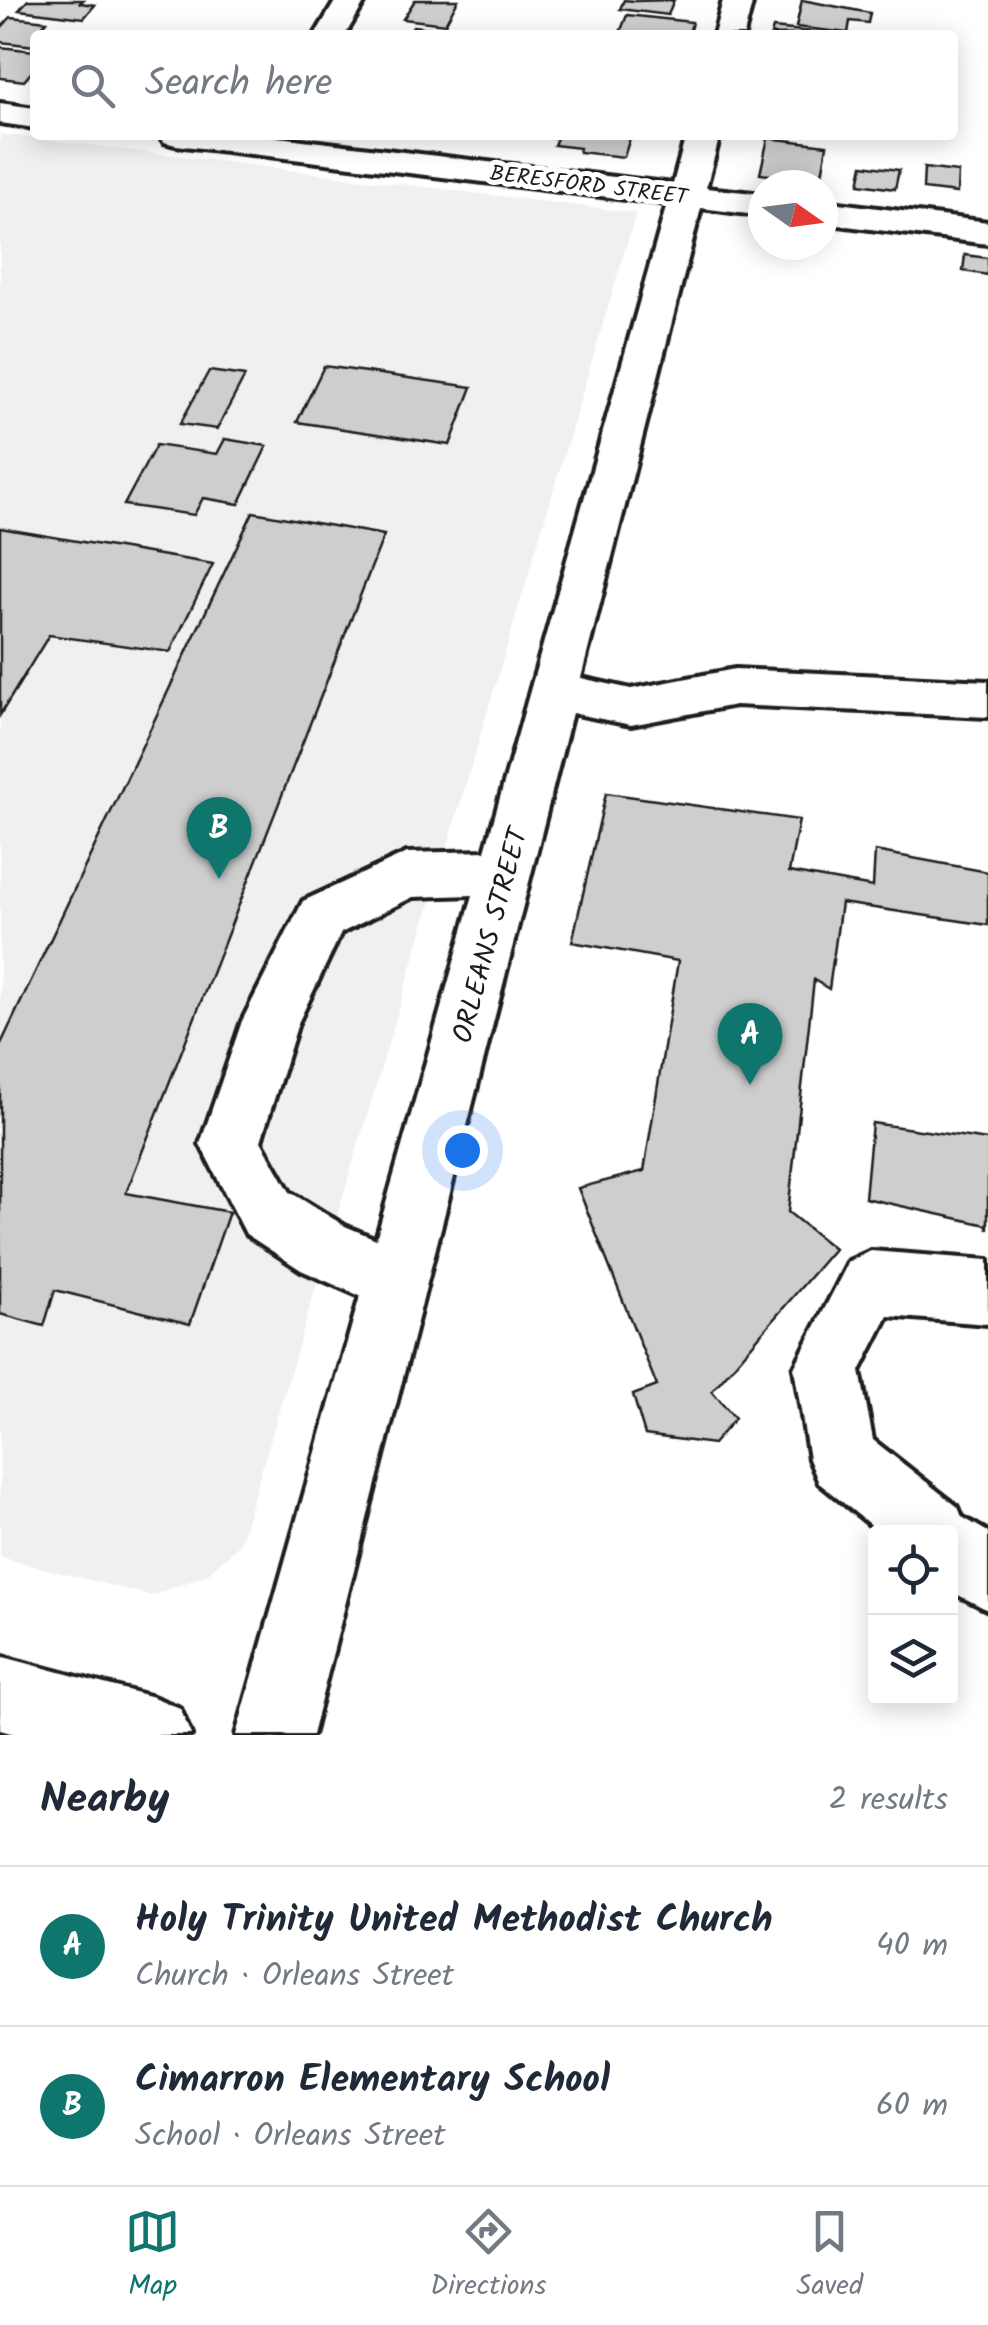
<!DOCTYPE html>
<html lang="en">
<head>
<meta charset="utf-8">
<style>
	body { margin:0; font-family:Kalam,sans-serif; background:#f2f2f3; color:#1f2937 }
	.controls { position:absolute; right:30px; bottom:30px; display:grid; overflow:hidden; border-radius:10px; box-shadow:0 5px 25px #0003 }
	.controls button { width:90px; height:90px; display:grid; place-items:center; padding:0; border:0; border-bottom:2px solid #e0e1e3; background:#fff; color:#1f2937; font:50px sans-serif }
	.compass { position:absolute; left:748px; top:170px; width:90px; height:90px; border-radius:50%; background:#fff; box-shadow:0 5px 25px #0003; rotate:104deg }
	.you { position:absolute; left:462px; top:1150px; width:35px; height:35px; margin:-25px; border:8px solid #fff; border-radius:50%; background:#1a73e8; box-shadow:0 0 0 15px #1a73e833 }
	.badge { display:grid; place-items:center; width:65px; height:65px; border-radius:50%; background:#0f766e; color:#fff; font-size:32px; font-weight:700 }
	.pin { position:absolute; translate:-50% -82px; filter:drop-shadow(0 2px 5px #0008) }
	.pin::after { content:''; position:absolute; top:52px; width:35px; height:30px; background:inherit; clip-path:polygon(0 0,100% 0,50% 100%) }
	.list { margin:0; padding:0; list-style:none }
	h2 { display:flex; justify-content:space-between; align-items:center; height:130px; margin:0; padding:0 40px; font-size:42px }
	h2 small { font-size:32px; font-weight:400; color:#747a83 }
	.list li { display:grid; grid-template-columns:65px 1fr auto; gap:30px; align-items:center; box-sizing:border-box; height:160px; padding:0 40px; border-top:2px solid #e0e1e3 }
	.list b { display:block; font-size:38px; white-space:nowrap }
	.list p { margin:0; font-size:32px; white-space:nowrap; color:#747a83 }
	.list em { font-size:32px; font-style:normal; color:#747a83 }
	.icon { flex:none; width:55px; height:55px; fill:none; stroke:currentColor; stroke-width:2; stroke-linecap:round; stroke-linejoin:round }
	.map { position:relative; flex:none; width:988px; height:1735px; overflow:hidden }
	.search { position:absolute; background:#fff; box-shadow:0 5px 25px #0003; left:30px; right:30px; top:30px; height:110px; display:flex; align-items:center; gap:25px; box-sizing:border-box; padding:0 35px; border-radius:10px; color:#747a83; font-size:38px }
	.sheet { height:450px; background:#fff }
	nav { display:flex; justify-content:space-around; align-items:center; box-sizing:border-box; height:140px; border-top:2px solid #e0e1e3; background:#fff; font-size:28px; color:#747a83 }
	nav a { display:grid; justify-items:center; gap:5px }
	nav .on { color:#0f766e }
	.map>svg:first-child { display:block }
	.built { fill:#f0f0f0 }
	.building { fill:#cecece; stroke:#1c1c1c; stroke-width:2.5 }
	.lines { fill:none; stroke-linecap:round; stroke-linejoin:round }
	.minor-casing { stroke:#1c1c1c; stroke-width:8 }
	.minor { fill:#fff; fill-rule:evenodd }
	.labels { text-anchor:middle; stroke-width:10; stroke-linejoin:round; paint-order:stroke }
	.far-street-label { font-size:22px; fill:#1c1c1c; stroke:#fff }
	.street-label { font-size:28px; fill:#1c1c1c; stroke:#fff }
</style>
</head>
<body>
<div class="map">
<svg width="988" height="1735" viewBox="0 0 988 1735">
	<rect width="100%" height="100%" fill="#fff"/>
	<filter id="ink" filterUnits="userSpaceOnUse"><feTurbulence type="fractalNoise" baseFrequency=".01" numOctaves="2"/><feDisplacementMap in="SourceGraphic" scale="20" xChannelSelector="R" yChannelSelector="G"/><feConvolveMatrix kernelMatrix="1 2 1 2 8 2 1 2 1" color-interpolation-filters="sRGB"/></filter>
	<g filter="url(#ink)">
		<polygon class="built" points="0,134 636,213 239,1545 206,1575 151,1596 0,1557"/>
		<g class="building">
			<polygon points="28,0 83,0 80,3 95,5 84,18 19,10"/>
			<polygon points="415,0 458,0 445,24 403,19"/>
			<polygon points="624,0 635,1 674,0 668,15 620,9"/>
			<polygon points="802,0 870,13 868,23 850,21 848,33 796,27"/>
			<polygon points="627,15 692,22 689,34 619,35"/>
			<polygon points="11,17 47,21 39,31 54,32 35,35 35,46 0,42 0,29"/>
			<polygon points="413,26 465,32 408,35"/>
			<polygon points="773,28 832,34 771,35"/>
			<polygon points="0,47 35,51 35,68 24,81 0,78"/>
			<polygon points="533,135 631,135 624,157 579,152 580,148 554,145 557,138"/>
			<polygon points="768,138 827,145 821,181 760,174"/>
			<polygon points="863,165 899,170 895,189 859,184"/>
			<polygon points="924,168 958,172 957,193 923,189"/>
			<polygon points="965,255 988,258 988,275 963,271"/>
			<polygon points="324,366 472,387 450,445 297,422"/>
			<polygon points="209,371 245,376 217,429 180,424"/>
			<polygon points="225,439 267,446 239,504 203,498 194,515 124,505 156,445 217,454"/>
			<polygon points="253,512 384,535 126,1193 229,1212 190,1324 55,1290 44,1326 0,1314 0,1046"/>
			<polygon points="0,528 213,564 170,652 49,635 0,715"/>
			<polygon points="606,793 799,820 789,872 873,887 875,851 988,872 988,925 841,903 829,989 814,980 788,1212 834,1249 712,1391 735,1418 713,1444 645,1435 633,1395 657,1386 578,1188 644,1171 678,961 572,942"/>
			<polygon points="872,1123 988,1140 988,1230 987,1225 865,1198"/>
		</g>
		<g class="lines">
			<defs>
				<g id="minor">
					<polygon points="336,0 366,0 345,35 315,35"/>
					<polygon points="723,0 753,0 744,35 714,35"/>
					<polygon points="0,103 35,108 35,128 0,123"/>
					<path d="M159,135H261L673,184L686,135H720L706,188L763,194V216L701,208L581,678L631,689L735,669L988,681V717L735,705L631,725L572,713L312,1735H236L360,1296L301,1270L246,1234L200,1144L242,1021L303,901L407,853L485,851L667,204L176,145L164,142ZM473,895L376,1239L345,1226L290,1192L261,1141L298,1023L341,933L413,897Z"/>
					<polygon points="823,201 988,222 988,244 823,223"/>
					<polygon points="871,1251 988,1260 988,1324 888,1316 860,1371 873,1440 958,1507 962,1517 988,1532 988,1610 950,1591 950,1532 879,1532 819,1483 809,1459 794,1368 849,1261"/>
					<polygon points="0,1656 153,1697 180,1708 191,1735 18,1735 0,1730"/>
				</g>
			</defs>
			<use href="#minor" class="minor-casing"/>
			<use href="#minor" class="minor"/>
		</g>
	</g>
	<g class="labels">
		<g class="far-street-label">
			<text transform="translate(589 184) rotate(7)" y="8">BERESFORD STREET</text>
		</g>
		<g class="street-label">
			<text transform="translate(489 935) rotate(-75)" y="10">ORLEANS STREET</text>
		</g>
	</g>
</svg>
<div class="controls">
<button><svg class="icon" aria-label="locate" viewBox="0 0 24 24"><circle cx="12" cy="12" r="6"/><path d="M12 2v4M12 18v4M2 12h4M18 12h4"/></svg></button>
<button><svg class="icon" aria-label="layers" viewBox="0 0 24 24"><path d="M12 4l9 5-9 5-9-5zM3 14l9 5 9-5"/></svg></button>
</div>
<svg class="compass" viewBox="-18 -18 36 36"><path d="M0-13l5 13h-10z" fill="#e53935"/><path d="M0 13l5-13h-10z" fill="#747a83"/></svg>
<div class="you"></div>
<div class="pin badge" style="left:750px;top:1085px">A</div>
<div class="pin badge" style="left:219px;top:879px">B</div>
<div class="search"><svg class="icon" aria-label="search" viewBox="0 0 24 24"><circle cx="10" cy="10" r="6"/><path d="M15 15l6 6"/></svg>Search here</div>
</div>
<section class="sheet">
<h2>Nearby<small>2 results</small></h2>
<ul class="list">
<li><span class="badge">A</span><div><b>Holy Trinity United Methodist Church</b><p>Church · Orleans Street</p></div><em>40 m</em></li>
<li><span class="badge">B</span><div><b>Cimarron Elementary School</b><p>School · Orleans Street</p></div><em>60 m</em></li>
</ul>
</section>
<nav>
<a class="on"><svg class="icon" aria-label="map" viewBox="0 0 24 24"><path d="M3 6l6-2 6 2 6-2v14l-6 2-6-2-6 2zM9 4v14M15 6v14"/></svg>Map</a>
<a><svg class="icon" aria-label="directions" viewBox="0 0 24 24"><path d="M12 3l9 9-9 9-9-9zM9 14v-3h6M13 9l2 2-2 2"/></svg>Directions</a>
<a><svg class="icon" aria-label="saved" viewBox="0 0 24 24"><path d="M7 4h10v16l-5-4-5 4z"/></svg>Saved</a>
</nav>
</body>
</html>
